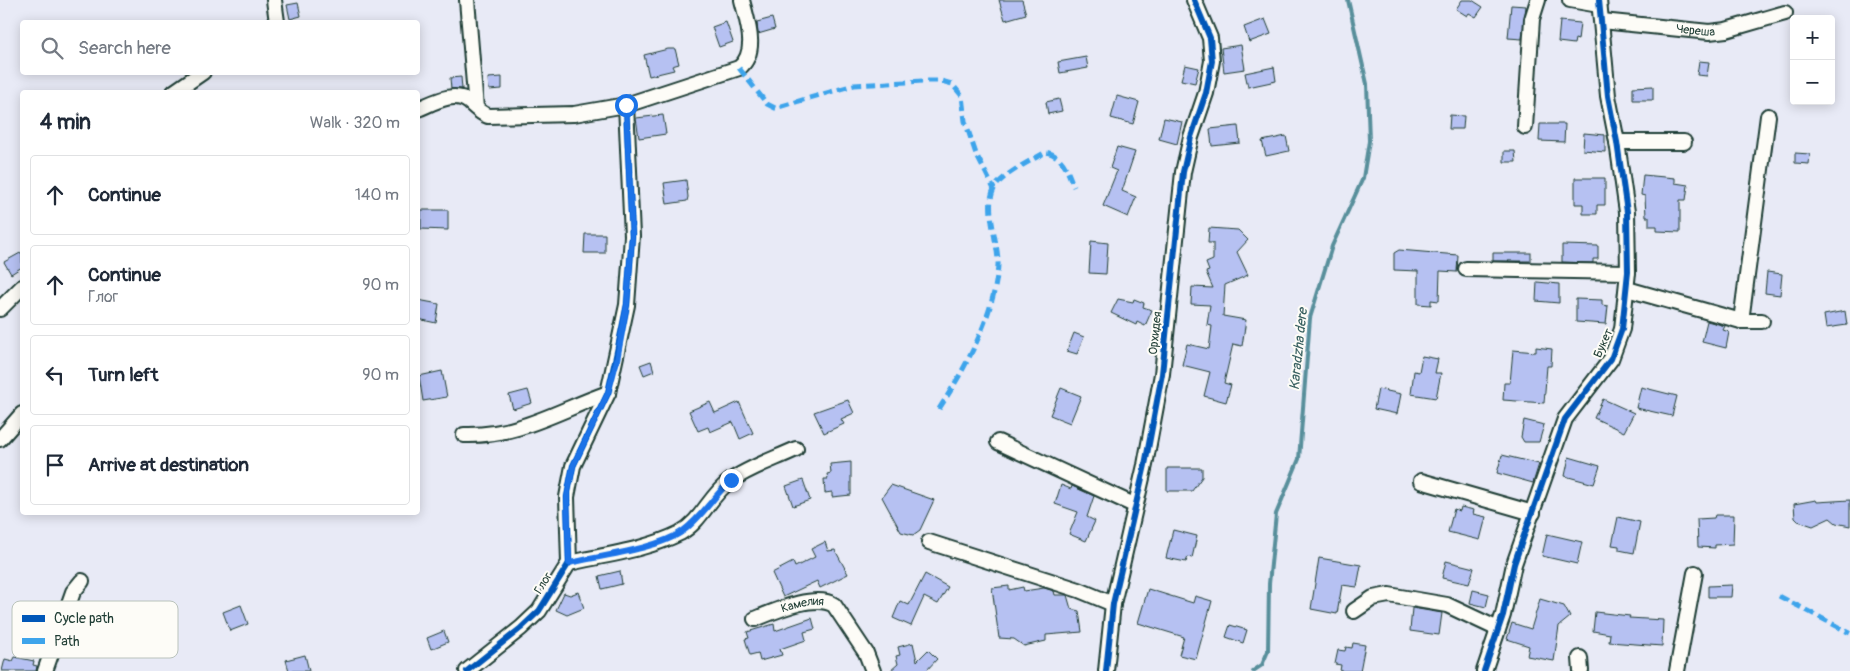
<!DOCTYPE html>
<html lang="en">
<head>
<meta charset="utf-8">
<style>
	body { margin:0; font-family:Pangolin,sans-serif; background:#f6f6f7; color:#1f2937 }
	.controls { position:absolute; right:15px; top:15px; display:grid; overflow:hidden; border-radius:5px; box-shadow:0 2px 12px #0003 }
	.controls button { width:45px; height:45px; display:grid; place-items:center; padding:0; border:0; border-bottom:1px solid #e0e1e3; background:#fff; color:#1f2937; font:25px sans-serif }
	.stop { position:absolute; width:15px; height:15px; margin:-11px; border:4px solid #1a73e8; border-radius:50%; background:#fff }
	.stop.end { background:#1a73e8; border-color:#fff; box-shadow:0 1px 5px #0008 }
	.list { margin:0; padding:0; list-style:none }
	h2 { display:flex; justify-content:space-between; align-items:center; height:65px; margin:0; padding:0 20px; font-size:21px }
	h2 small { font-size:16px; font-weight:400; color:#747a83 }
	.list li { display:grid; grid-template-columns:32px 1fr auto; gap:15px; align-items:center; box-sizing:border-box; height:80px; margin:0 10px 10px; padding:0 10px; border:1px solid #e0e1e3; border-radius:5px }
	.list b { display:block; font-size:19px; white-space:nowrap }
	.list p { margin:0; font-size:16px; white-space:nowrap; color:#747a83 }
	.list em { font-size:16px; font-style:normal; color:#747a83 }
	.icon { flex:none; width:28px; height:28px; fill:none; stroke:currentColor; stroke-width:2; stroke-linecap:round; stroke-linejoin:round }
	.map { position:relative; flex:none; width:1850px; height:671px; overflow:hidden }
	.search { position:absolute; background:#fff; box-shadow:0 2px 12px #0003; left:20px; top:20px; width:400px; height:55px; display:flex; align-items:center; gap:12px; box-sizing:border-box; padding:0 18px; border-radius:5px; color:#747a83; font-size:19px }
	.panel { position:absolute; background:#fff; box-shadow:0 2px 12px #0003; left:20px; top:90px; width:400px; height:425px; border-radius:5px }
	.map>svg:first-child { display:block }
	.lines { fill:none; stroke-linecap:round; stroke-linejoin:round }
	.stream { stroke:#588f9b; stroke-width:4 }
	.building { fill:#b6c1f2; stroke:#1f3d34 }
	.minor-casing { stroke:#1f3d34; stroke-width:18 }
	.minor { stroke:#fdfcf7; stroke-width:14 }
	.quiet { stroke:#3da4eb; stroke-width:5; stroke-dasharray:10 5; stroke-linecap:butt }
	.cycleway-casing { stroke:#fdfcf7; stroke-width:9 }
	.cycleway { stroke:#0057b8; stroke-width:6 }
	.route { stroke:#1a73e8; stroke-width:6 }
	.labels { text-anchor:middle; stroke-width:4; stroke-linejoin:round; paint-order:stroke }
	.street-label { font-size:12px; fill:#1f3d34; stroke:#fdfcf7 }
	.water-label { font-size:14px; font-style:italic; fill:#375f5f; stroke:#fdfcf7 }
	.key { fill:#fdfcf7; stroke:#bac3bc; stroke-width:1 }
	.key-label { font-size:14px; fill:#1f3d34 }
</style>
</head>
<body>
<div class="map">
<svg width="1850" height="671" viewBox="0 0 1850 671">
	<rect width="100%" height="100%" fill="#e8eaf6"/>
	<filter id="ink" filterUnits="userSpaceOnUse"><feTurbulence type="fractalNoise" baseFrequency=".02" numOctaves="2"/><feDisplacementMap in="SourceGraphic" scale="10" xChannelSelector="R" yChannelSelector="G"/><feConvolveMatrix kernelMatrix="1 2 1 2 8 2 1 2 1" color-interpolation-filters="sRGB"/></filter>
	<g filter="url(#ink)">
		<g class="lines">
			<polyline class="stream" points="1253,671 1262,665 1268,651 1269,584 1276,514 1299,459 1310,318 1332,246 1363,178 1369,141 1367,84 1348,0"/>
		</g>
		<g class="building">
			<polygon points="999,0 1022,0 1026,14 1005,20"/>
			<polygon points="1462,0 1472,0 1483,7 1476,17 1469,13 1467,16 1456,9"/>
			<polygon points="298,3 301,16 290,19 287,5"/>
			<polygon points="1511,5 1526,6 1522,39 1508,38"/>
			<polygon points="772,18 775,29 758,34 757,22"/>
			<polygon points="1265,19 1271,34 1249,42 1244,27"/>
			<polygon points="1560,21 1580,23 1578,40 1575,39 1574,44 1558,42"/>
			<polygon points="726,22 733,42 719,47 712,27"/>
			<polygon points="1241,45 1245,69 1224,72 1221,48"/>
			<polygon points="668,49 675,49 679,64 672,66 674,70 649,76 644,55"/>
			<polygon points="1086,57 1088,68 1060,73 1058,62"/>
			<polygon points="1699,61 1709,62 1707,76 1697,75"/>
			<polygon points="1185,65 1199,68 1195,83 1181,80"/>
			<polygon points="1274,67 1276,81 1248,87 1245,73"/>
			<polygon points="461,77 462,89 451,89 450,78"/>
			<polygon points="502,77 502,89 489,90 488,78"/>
			<polygon points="1653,86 1653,100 1633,100 1633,87"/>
			<polygon points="1117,96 1139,102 1133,124 1111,118"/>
			<polygon points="1059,99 1062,111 1048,114 1046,102"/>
			<polygon points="663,115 666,134 639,138 636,118"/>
			<polygon points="1450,115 1464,116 1463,129 1449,129"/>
			<polygon points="1164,118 1182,122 1177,144 1159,139"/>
			<polygon points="1540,124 1565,124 1564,142 1539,141"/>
			<polygon points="1238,126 1240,143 1212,146 1210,129"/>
			<polygon points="1584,133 1605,135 1605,152 1583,150"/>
			<polygon points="1286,136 1289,151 1266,156 1262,141"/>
			<polygon points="1117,147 1135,152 1122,191 1136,197 1128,217 1103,206 1117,171 1110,168"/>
			<polygon points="1504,151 1515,151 1516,162 1504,162"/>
			<polygon points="1795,153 1810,154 1809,164 1795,163"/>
			<polygon points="1643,175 1675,178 1675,183 1688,185 1686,200 1680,200 1680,232 1657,231 1657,226 1649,226 1649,217 1646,217 1645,196 1641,195"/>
			<polygon points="1575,178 1605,178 1605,205 1597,205 1597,214 1583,214 1583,204 1575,204"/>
			<polygon points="686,180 688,197 687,201 667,204 664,183"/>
			<polygon points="421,210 448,210 448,230 421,229"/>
			<polygon points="1209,228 1238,230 1248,240 1237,252 1248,275 1225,285 1223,316 1246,320 1242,346 1233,344 1224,383 1231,385 1226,402 1204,396 1210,372 1182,365 1187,344 1209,349 1212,326 1207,325 1210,305 1191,304 1192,287 1213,288 1206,272 1209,271 1206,263 1213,260 1213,243 1208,243"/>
			<polygon points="585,234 605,234 605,253 584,253"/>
			<polygon points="1091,241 1108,243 1106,274 1089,273"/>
			<polygon points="1562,245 1598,246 1598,259 1593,259 1593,263 1562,262"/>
			<polygon points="1399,250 1458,255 1457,272 1440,271 1439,301 1431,300 1431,305 1418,304 1418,271 1394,270 1394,253"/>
			<polygon points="22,252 22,267 11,274 4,262"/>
			<rect x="1493" y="253" width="38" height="8"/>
			<polygon points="1767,272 1782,274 1780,295 1765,293"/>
			<polygon points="1537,282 1559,284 1559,303 1536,301"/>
			<polygon points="1118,299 1133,302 1134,299 1144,303 1143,307 1152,310 1145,326 1137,322 1136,325 1111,313"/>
			<polygon points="1576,299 1602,300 1602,305 1608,306 1606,324 1576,322"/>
			<polygon points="418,300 439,304 436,323 418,319"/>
			<polygon points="1845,311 1847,325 1826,328 1824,315"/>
			<polygon points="1707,321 1725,326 1723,330 1729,332 1726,348 1702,342"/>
			<polygon points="1074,333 1084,337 1077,354 1067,351"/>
			<polygon points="1536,347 1552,349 1551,366 1547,366 1544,403 1503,400 1504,383 1510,383 1513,350 1536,352"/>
			<polygon points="1422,356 1438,359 1435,373 1441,373 1436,398 1411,394 1414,371 1419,372"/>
			<polygon points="651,361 654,371 644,375 640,365"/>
			<polygon points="442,371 447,397 423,401 419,376"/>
			<polygon points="1641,387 1677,396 1672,416 1636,408"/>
			<polygon points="1061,388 1081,396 1070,423 1050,415"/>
			<polygon points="1378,389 1401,394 1397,414 1374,409"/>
			<polygon points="528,390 532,403 513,409 509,395"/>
			<polygon points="1603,399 1634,413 1624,432 1594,418"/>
			<polygon points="848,400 854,413 841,419 844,424 824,433 814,412"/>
			<polygon points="710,402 715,413 739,402 753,433 740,439 733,422 710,432 708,427 698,431 689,411"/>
			<polygon points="1524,420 1544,425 1539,442 1524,442 1521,437"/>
			<polygon points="1502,455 1539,464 1533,483 1497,473"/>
			<polygon points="1569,457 1600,466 1594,484 1565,476"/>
			<polygon points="851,462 851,495 832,497 832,492 825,493 824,479 828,479 827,474 831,473 830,464"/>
			<polygon points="1167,468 1202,468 1202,477 1192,491 1167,491"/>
			<polygon points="803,480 810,500 793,506 786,486"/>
			<polygon points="891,485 934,500 920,530 913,535 901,532 882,497"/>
			<polygon points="1061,485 1071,489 1072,486 1094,496 1087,517 1095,521 1086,541 1069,534 1078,512 1055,504"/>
			<polygon points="1816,500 1817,502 1850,500 1850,526 1836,523 1830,518 1813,526 1798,521 1795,518 1794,504"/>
			<polygon points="1461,507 1474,510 1473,514 1486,517 1480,540 1448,532 1454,509 1460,511"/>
			<polygon points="1715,515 1734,515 1733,544 1715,545 1715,548 1698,547 1697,519 1714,518"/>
			<polygon points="1618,517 1640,522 1634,553 1619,550 1619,546 1612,545"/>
			<polygon points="1173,530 1197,536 1192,558 1188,557 1186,562 1166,558"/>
			<polygon points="1547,534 1582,542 1577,564 1542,556"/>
			<polygon points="825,542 828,551 835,550 848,574 820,588 817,581 783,597 772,573 793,562 795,567 815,557 811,549"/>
			<polygon points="1319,558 1361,565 1357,587 1342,585 1337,614 1311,609"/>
			<polygon points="1446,561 1474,568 1469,584 1442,578"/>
			<polygon points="620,571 622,584 602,589 599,576"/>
			<polygon points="925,574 948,587 938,604 924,597 911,626 893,618 900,601 909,605"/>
			<polygon points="1732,585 1731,597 1708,597 1708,586"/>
			<polygon points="1009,586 1009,590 1023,587 1024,591 1044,588 1054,591 1055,595 1067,595 1071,609 1079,611 1082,632 1046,635 1046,641 1024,646 1014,639 999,638 992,588"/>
			<polygon points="1148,589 1193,603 1195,596 1212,601 1196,659 1179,655 1184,637 1138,623"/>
			<polygon points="1473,590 1489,594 1486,607 1470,603"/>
			<polygon points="578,592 584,608 567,615 556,610 564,593 570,595"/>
			<polygon points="1540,599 1564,606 1570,617 1559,626 1554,661 1527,656 1529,646 1507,639 1512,623 1531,629"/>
			<polygon points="241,605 248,624 230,631 223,612"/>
			<polygon points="1412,608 1442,613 1439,635 1410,631"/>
			<polygon points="1595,612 1630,616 1629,618 1663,620 1662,646 1609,642 1610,634 1593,631"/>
			<polygon points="812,618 815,629 804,632 806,640 780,649 782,655 760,661 758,653 750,655 745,639 749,638 747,632 774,624 775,631"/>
			<polygon points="1230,625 1247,630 1243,643 1226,637"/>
			<polygon points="444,631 448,642 431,649 427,638"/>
			<polygon points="913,643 917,661 928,650 937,659 926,671 890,671 898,664 896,656 900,655 898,647"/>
			<polygon points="1353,643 1365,645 1360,671 1340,671 1341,665 1335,664 1338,650 1345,651 1346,647 1352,648"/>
			<polygon points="305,655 309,671 289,671 286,660"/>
			<polygon points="15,657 34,661 33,665 37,666 36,671 2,671 5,659 13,661"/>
		</g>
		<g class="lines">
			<defs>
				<g id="minor">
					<polyline points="274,0 277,22"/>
					<polyline points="467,0 476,108"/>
					<polyline points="1570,0 1599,5"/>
					<path id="s1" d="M1602,21L1709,32L1726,30L1785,13"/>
					<polyline points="174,92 203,72"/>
					<path d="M418,109C433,103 454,90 469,102C476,108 480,113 488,116L574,114L626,105L739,68C759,52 747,21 742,0"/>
					<polyline points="1525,127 1532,19 1538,0"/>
					<polyline points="1617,142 1684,142"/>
					<polyline points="1466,269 1628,272"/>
					<polyline points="1627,289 1741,321 1768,116"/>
					<polyline points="0,309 22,287"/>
					<polyline points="1741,321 1762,321"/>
					<path d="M464,435C518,437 559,410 608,393"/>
					<polyline points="0,439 22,414"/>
					<polyline points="998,442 1134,505"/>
					<polyline points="1421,481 1533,513"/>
					<polyline points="929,542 1079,590 1113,604"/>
					<path d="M569,563C605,555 646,550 680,533C702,521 710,495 730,481C750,467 775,459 796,449"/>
					<polyline points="1354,611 1373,598 1389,595 1447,605 1498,629"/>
					<path id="s2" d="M755,619C775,611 815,593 834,605L866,653L873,671"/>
					<polyline points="1580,658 1581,671"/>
					<polyline points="45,671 73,592 82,581"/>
					<polyline points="467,671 521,628 539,611 569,563 567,497 573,466 608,393 627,305 632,236 626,105"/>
					<polyline points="1106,671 1113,604 1145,465 1162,374 1183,172 1191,137 1206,93 1212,61 1210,38 1194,0"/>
					<polyline points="1484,671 1503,615 1514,564 1565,419 1611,359 1622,329 1628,272 1627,212 1617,142 1608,96 1599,0"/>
					<polyline points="1677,671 1695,573"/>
				</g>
			</defs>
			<use href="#minor" class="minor-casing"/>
			<use href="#minor" class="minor"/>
			<g class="quiet">
				<polyline points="739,68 767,104 775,108 854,85 924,81 941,81 952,84 962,96 965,121 976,154 994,189"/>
				<path d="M939,409C965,369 995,315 998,265C999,244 984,208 994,189C1001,175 1032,160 1046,152C1064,156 1067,171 1074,187"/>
				<polyline points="1779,596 1850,633"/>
			</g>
			<defs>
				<g id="cycleway">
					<polyline points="467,671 521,628 539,611 569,563 567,497 573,466 608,393 627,305 632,236 626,105"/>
					<polyline points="1106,671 1113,604 1145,465 1162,374 1183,172 1191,137 1206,93 1212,61 1210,38 1194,0"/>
					<polyline points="1484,671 1503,615 1514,564 1565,419 1611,359 1622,329 1628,272 1627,212 1617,142 1608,96 1599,0"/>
				</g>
			</defs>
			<use href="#cycleway" class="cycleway-casing"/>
			<use href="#cycleway" class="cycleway"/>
		</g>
	</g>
	<g class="lines" filter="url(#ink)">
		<path class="route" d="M626,105L632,236L627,304L617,360L608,393L573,466L567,497L569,563C600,556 658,549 683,531C702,517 714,496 731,480"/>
	</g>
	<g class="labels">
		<g class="street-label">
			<text dy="4" stroke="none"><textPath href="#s1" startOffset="94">Череша</textPath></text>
			<text transform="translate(1155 333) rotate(-84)" y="4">Орхидея</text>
			<text transform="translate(1603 343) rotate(-66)" y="4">Букет</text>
			<text transform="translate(543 583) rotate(-58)" y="4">Глог</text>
			<text dy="4" stroke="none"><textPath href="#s2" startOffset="50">Камелия</textPath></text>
		</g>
		<g class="water-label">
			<text transform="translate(1298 349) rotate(-84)" y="5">Karadzha dere</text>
		</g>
	</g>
	<rect x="12" y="601" width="166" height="57" rx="8" class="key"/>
	<rect x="22" y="615" width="23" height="7" fill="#0057b8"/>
	<rect x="22" y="638" width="23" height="6" fill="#3da4eb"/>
	<g class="key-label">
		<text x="54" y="623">Cycle path</text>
		<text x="54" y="646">Path</text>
	</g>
</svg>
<div class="controls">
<button>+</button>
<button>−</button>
</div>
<div class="stop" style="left:626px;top:105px"></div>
<div class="stop end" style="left:731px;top:480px"></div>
<div class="search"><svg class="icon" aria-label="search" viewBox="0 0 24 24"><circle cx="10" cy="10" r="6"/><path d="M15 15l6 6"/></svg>Search here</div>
<section class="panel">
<h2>4 min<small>Walk · 320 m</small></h2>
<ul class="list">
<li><svg class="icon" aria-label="ahead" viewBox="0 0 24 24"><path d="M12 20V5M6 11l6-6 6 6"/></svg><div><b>Continue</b></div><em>140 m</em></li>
<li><svg class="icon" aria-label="ahead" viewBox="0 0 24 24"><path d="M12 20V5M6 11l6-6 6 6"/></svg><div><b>Continue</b><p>Глог</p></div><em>90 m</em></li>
<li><svg class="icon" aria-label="left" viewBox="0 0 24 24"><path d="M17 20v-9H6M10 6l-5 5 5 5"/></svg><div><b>Turn left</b></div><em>90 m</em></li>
<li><svg class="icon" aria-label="arrive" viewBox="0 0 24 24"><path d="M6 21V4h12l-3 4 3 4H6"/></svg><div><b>Arrive at destination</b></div></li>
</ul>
</section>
</div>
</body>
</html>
